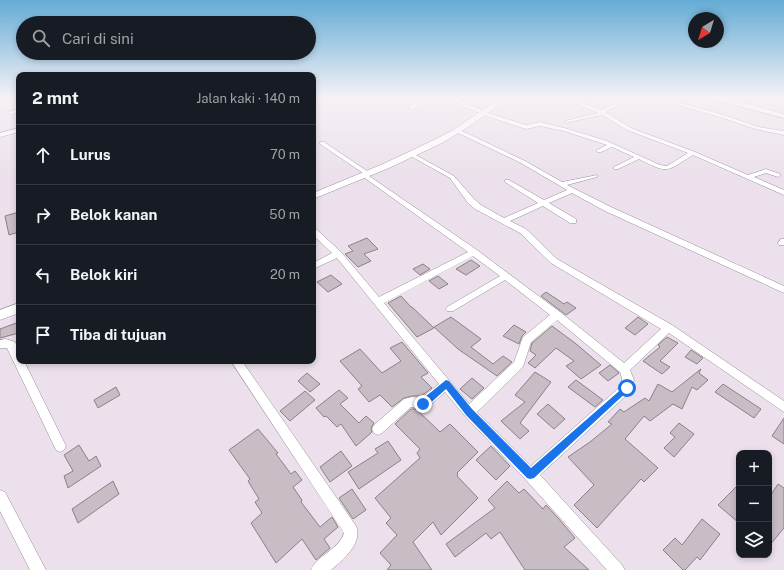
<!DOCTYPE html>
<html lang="id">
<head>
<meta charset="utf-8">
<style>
	body { margin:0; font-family:"Public Sans",sans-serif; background:#242831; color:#f1f3f6 }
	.controls { position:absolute; right:12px; bottom:12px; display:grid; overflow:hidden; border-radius:8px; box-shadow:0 2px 6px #0003 }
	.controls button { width:36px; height:36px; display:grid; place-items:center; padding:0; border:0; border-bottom:1px solid #363941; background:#171b24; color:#f1f3f6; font:20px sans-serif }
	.compass { position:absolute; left:688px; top:12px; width:36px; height:36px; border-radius:50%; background:#171b24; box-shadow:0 2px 6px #0003; rotate:218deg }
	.stop { position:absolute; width:12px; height:12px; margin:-9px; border:3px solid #1a73e8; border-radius:50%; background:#fff }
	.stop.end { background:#1a73e8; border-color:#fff; box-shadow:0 1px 4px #0008 }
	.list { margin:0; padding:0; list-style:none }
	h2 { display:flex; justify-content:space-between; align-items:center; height:52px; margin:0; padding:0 16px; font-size:17px }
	h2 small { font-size:13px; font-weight:400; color:#9ea1a6 }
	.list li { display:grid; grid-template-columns:26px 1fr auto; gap:12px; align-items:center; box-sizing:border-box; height:60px; padding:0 16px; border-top:1px solid #363941 }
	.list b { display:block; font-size:15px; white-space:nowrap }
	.list em { font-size:13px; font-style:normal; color:#9ea1a6 }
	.icon { flex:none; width:22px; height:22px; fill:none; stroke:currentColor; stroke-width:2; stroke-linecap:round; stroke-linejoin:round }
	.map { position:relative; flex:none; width:784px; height:570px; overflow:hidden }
	.search { position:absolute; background:#171b24; box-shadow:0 2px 6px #0003; left:16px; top:16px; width:300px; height:44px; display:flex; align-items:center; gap:10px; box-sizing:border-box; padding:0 14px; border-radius:22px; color:#9ea1a6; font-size:15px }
	.panel { position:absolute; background:#171b24; box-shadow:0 2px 6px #0003; left:16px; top:72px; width:300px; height:292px; border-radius:8px }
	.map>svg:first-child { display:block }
	.building { fill:#c8bcc5; stroke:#8c8089 }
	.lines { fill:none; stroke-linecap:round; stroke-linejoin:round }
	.street-casing { stroke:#978e98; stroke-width:1 }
	.secondary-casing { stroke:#978e98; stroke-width:1 }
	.street { fill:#fff; fill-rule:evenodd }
	.secondary { fill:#fff; fill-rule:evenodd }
	.route { fill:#1a73e8 }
</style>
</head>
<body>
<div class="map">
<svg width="784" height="570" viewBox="0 0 784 570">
	<rect width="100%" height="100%" fill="#ebe0eb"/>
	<g class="building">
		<polygon points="19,212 19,232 9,235 5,216"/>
		<polygon points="367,238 378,249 364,254 371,261 358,267 345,254 353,251 348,246"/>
		<polygon points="471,260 480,266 466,275 456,269"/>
		<polygon points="423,264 430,269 420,275 413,269"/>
		<polygon points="331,275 342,284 328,292 317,282"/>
		<polygon points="438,276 448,284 439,289 429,281"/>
		<polygon points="546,292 564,304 567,302 576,308 566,315 541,296"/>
		<polygon points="401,296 411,307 412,307 434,328 417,337 388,303"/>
		<polygon points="451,317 481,339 471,347 493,364 503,356 512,362 497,376 458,349 434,327"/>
		<polygon points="638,317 648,324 635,335 625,328"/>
		<polygon points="19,322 19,333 0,338 0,329"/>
		<polygon points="514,325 526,332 522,336 519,344 503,336"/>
		<polygon points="552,326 575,343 601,365 581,379 566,366 574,361 556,348 535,368 528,363 536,355 530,351 532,343"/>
		<polygon points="667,337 678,343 660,361 670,367 662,374 643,361 660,347 658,345"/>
		<polygon points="402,342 428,373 421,377 432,388 421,396 412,396 404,398 392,407 380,395 369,402 358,389 362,386 340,361 360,349 382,373 401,361 390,348"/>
		<polygon points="691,350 703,358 697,364 685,357"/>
		<polygon points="610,365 619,373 608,381 599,373"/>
		<polygon points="701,369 699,373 708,380 697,390 692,387 682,409 673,404 650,421 644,416 625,439 658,468 644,482 641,479 597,528 574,505 594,485 568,457 590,442 612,424 608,422 620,409 624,412 645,398 649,401 658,384 672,392"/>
		<polygon points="535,372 551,382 520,423 529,431 520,439 501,421 525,402 515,395"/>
		<polygon points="307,373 320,384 310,392 298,381"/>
		<polygon points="472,378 484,388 472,399 460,389"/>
		<polygon points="576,380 603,400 595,407 568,387"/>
		<polygon points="723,384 761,409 754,418 715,392"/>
		<polygon points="116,387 120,395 98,408 94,400"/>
		<polygon points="339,390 348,398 340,404 359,423 366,416 374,423 371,428 372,432 356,446 341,424 337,427 326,416 324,417 316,408"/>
		<polygon points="305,391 315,400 290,421 280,411"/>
		<polygon points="548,404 565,419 554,429 537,414"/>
		<polygon points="411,409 416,409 440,432 450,424 478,452 457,473 458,474 457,476 478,498 441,535 433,522 413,542 432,570 387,570 391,565 380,553 397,535 386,523 391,518 375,498 420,458 417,453 420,449 395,424"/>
		<polygon points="784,418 784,444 772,436"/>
		<polygon points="679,423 694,434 674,457 664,448 675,437 670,433"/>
		<polygon points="258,429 278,453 276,454 291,474 295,471 302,480 293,487 302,500 301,502 320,527 332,517 338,527 324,539 330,548 316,560 302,539 276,563 251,523 262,513 255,502 259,499 248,481 250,479 229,450"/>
		<polygon points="388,441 401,460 359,489 348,472 378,453 375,449"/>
		<polygon points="79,445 89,461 96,456 101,466 68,488 64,476 73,471 64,455"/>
		<polygon points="491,446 510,466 496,480 476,460"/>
		<polygon points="341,451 352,466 330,482 320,467"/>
		<polygon points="113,481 119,494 78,523 72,509"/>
		<polygon points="507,481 519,493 524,489 543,509 546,505 558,518 575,538 564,547 589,570 525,570 500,532 491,539 486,533 455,557 446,544 495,508 488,500"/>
		<polygon points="739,484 739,523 718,505"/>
		<polygon points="778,484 784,488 784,528 769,546 769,498"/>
		<polygon points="352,489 366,510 353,519 339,498"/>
		<polygon points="702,519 720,534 700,560 697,557 685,570 683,570 663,550 675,538 682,545"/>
	</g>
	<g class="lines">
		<defs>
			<g id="street">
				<polygon points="400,97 416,99 419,97 425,97 420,101 419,105 411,110 408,108 415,102 405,101"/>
				<path d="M451,97H457L466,104L485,111V112L526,125L540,122L568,129L607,141L660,165L667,166L688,153L627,130L602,115L565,123V121L598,113L560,97H568L601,110L628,97H635L605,112L631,128L695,152L748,175L766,169L780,174L781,175L778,177L766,173L754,177L784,190V195L693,155C666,172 668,174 639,159L618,169H614V167L634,157L612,147L601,152H597V150L607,145L564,131L540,126L526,129L480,114V113L462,106Z"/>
				<polygon points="651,97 660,97 727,116 758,127 784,131 784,135 755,129 723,118"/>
				<path d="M703,97C730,97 758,107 784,114V118Z"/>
				<polygon points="19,99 19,101 0,103 0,101"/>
				<polygon points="19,109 19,113 11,114 8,112"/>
				<path d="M456,130H460L525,161L562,182L597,175V177L567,185L611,207L784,286V293L605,211L572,193L549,203L576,219V223H570L543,206L510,221L526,229L557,259L672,325L784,401V412L669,333L630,370L634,380L631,391L540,475L622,565L625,570H607L526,480L465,416L445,392L427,408L423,409L411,407L382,433L378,435L374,433L372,429L374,425L404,399L412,397L421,398L439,384L337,258L313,269V263L332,253L313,235V229H316L341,252L379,297L468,252L362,176L361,175L363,173L320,144V142H324L370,173L371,174L369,176L477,250L560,312L624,363L661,329L551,263L520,233L475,209L468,203L450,178L407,154L412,153L454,176L474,199L481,205L504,218L538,203L505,182V180H509L544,200L567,190L521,163L456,132ZM473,256L500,276L447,307L445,309L447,311H453L505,280L550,315L523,337L514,362L469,404L384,303ZM557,320L620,372L622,378V385L531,466L477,412L523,367L531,342Z"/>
				<polygon points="781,239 784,239 784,245 779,245 778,243"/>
				<path d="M6,339L15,342C18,349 19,353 19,361H24L64,442L66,446L64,450L60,452L56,450L7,348H0V340Z"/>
				<path d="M231,361H242L356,526C363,543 343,560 331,570H311C317,555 340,549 344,533Z"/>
				<polygon points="0,490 5,492 46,570 30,570 0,511"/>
			</g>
			<g id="secondary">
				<polygon points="502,97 511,97 465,129 442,143 389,168 313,199 313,193 383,164 436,139 453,130"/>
				<polygon points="19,128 19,132 0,137 0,133"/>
				<polygon points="19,303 19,313 0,320 0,310"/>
			</g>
		</defs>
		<use href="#street" class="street-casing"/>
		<use href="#secondary" class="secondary-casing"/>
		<use href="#street" class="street"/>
		<use href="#secondary" class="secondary"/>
	</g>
	<linearGradient id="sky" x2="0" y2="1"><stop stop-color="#64acd5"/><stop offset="0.55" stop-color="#f6f1f6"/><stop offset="1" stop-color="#f6f1f6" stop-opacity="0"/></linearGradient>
	<rect width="784" height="177" fill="url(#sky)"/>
	<polygon class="route" points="446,380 449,381 472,409 531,468 625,386 627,384 631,388 534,478 530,479 527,478 466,415 446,389 426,407 420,407 419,404 420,401"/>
</svg>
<div class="controls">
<button>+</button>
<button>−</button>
<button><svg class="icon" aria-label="layers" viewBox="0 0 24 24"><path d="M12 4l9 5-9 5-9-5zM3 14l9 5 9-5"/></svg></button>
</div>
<svg class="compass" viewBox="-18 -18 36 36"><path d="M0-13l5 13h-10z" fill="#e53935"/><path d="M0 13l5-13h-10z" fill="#9ea1a6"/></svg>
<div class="stop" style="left:627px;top:388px"></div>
<div class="stop end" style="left:423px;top:404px"></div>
<div class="search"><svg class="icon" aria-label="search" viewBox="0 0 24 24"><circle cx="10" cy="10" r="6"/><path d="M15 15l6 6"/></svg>Cari di sini</div>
<section class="panel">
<h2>2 mnt<small>Jalan kaki · 140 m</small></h2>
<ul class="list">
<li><svg class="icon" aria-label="ahead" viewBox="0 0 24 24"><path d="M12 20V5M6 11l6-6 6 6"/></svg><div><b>Lurus</b></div><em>70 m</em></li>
<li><svg class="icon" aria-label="right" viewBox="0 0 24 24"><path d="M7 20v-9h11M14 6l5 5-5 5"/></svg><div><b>Belok kanan</b></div><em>50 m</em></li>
<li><svg class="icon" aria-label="left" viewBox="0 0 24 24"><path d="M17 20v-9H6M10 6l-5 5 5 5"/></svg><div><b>Belok kiri</b></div><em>20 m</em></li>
<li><svg class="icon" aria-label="arrive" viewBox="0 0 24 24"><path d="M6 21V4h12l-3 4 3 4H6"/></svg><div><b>Tiba di tujuan</b></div></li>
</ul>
</section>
</div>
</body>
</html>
